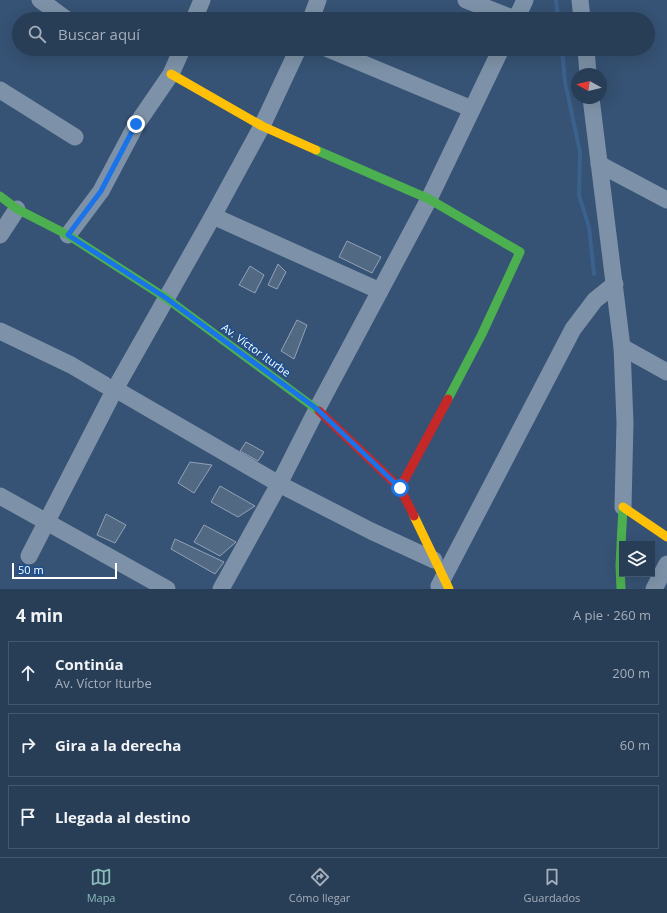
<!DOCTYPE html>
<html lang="es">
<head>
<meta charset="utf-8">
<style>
	body { margin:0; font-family:"Open Sans",sans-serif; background:#344961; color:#f1f3f6 }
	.controls { position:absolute; right:12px; bottom:12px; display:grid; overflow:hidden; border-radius:0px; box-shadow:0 4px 16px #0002 }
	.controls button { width:36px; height:36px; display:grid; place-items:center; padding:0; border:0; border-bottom:1px solid #44576d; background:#283e57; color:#f1f3f6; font:20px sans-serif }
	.compass { position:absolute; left:571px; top:68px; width:36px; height:36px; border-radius:50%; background:#283e57; box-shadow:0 4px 16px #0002; rotate:278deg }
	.scale { position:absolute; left:12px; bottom:10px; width:105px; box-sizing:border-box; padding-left:4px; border:2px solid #fff; border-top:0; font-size:11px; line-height:14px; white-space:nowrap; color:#fff; -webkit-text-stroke:3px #1b4f8f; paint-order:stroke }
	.stop { position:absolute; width:12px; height:12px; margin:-9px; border:3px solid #1a73e8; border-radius:50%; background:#fff }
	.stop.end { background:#1a73e8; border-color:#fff; box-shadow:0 1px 4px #0008 }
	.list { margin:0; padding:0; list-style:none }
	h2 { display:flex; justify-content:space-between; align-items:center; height:52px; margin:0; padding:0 16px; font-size:17px }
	h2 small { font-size:13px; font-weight:400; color:#a5aeba }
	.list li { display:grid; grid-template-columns:26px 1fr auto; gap:12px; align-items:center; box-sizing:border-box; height:64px; margin:0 8px 8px; padding:0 8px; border:1px solid #44576d; border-radius:0px }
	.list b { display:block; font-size:15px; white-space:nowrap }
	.list p { margin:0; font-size:13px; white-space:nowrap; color:#a5aeba }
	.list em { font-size:13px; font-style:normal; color:#a5aeba }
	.icon { flex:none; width:22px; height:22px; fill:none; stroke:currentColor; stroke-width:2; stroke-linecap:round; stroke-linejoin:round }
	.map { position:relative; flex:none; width:667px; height:589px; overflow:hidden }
	.search { position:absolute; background:#283e57; box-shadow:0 4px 16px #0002; left:12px; right:12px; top:12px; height:44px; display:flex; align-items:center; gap:10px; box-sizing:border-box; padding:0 14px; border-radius:22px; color:#a5aeba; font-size:15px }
	.sheet { height:268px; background:#283e57 }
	nav { display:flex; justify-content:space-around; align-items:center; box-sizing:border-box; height:56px; border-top:1px solid #44576d; background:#283e57; font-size:11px; color:#a5aeba }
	nav a { display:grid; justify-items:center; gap:2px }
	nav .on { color:#8bbbb9 }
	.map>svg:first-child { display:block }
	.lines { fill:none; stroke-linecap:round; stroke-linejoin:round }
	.stream { stroke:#3b618d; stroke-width:4 }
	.building { fill:#526984; stroke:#92a2b6 }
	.street { stroke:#7d92a8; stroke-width:17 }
	.fast { stroke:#4caf50; stroke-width:9 }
	.slow { stroke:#ffc107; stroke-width:9 }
	.jam { stroke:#c62828; stroke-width:9 }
	.route { stroke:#1a73e8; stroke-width:5 }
	.labels { text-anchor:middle; stroke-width:3; stroke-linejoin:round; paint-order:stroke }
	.street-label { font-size:11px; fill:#fff; stroke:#1b4f8f }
</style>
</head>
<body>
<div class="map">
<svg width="667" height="589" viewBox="0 0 667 589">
	<rect width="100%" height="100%" fill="#365274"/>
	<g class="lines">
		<g class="stream">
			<polyline points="556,0 558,19"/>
			<polyline points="562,49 565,82 580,152 579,195 589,227 594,274"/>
		</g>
	</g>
	<g class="building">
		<polygon points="347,241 381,257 372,273 339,257"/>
		<polygon points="278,264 286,272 277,289 268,285"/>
		<polygon points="250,266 264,275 255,293 239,285"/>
		<polygon points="297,320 307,325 294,359 281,351"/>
		<polygon points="246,442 264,452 258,461 240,451"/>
		<polygon points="190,462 212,465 194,493 178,483"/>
		<polygon points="220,486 255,506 238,517 211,502"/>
		<polygon points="106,514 126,525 115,543 97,535"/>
		<polygon points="204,525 236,542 220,556 194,542"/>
		<polygon points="175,539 224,562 215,574 171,549"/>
	</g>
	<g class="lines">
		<g class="street">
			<polyline points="40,0 66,19"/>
			<polyline points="466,0 515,19"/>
			<polyline points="580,0 582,19"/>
			<polyline points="194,19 202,0"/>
			<polyline points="311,19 318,0"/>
			<polyline points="516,19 525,0"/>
			<polyline points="328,49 472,109"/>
			<polyline points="586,49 588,74"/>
			<polyline points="0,90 75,137"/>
			<polyline points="591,98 622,347 625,423 623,507"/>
			<polyline points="599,164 667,200"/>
			<polyline points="213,216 380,291"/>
			<polyline points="0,235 17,209"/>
			<polyline points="68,235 101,191 136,125 171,74 182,49"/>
			<polyline points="0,331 71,365 105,385"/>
			<polyline points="622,347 667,372"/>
			<polyline points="115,389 279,484 371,531 434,560"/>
			<polyline points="0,496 167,589"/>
			<polyline points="29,556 115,389 213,216 262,126 298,49"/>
			<polyline points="439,586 573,329 595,300 615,284"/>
			<polyline points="221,589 279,484 317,409 429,199 501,49"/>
			<polyline points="654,589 667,564"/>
		</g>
		<g class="fast">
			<polyline points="316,150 429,199 520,252 482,334 448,399"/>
			<polyline points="0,196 17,209 68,235 166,298 319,411"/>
			<polyline points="621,589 620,565 623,507"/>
		</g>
		<g class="slow">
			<polyline points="171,74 262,126 316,150"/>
			<polyline points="623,507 667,537"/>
			<polyline points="414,516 449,589"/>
		</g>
		<g class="jam">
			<polyline points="319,411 400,488 414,516"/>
			<polyline points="400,488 448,399"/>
		</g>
	</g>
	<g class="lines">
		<polyline class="route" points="136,124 101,191 68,235 166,298 317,409 400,488"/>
	</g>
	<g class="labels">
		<g class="street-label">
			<text transform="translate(256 350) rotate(36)" y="4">Av. Víctor Iturbe</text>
		</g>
	</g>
</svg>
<div class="controls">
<button><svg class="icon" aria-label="layers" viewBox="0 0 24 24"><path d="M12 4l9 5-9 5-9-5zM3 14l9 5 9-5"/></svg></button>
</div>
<svg class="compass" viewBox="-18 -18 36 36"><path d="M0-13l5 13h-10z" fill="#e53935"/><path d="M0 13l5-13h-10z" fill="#a5aeba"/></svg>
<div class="scale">50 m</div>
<div class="stop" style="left:400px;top:488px"></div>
<div class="stop end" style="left:136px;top:124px"></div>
<div class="search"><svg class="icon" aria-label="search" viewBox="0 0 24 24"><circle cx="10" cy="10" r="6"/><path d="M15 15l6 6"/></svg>Buscar aquí</div>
</div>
<section class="sheet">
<h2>4 min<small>A pie · 260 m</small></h2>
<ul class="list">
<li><svg class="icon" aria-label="ahead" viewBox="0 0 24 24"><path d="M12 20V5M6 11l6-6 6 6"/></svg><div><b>Continúa</b><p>Av. Víctor Iturbe</p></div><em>200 m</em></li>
<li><svg class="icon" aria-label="right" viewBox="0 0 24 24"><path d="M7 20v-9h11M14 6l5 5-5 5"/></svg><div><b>Gira a la derecha</b></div><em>60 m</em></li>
<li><svg class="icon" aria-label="arrive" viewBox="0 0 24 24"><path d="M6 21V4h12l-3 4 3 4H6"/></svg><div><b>Llegada al destino</b></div></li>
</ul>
</section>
<nav>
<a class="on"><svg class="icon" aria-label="map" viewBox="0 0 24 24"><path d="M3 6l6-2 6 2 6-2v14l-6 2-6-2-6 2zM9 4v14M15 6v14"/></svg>Mapa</a>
<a><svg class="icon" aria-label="directions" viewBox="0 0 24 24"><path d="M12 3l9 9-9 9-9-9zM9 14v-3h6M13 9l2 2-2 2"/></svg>Cómo llegar</a>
<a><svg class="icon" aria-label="saved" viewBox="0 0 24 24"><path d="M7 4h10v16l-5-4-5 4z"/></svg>Guardados</a>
</nav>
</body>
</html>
